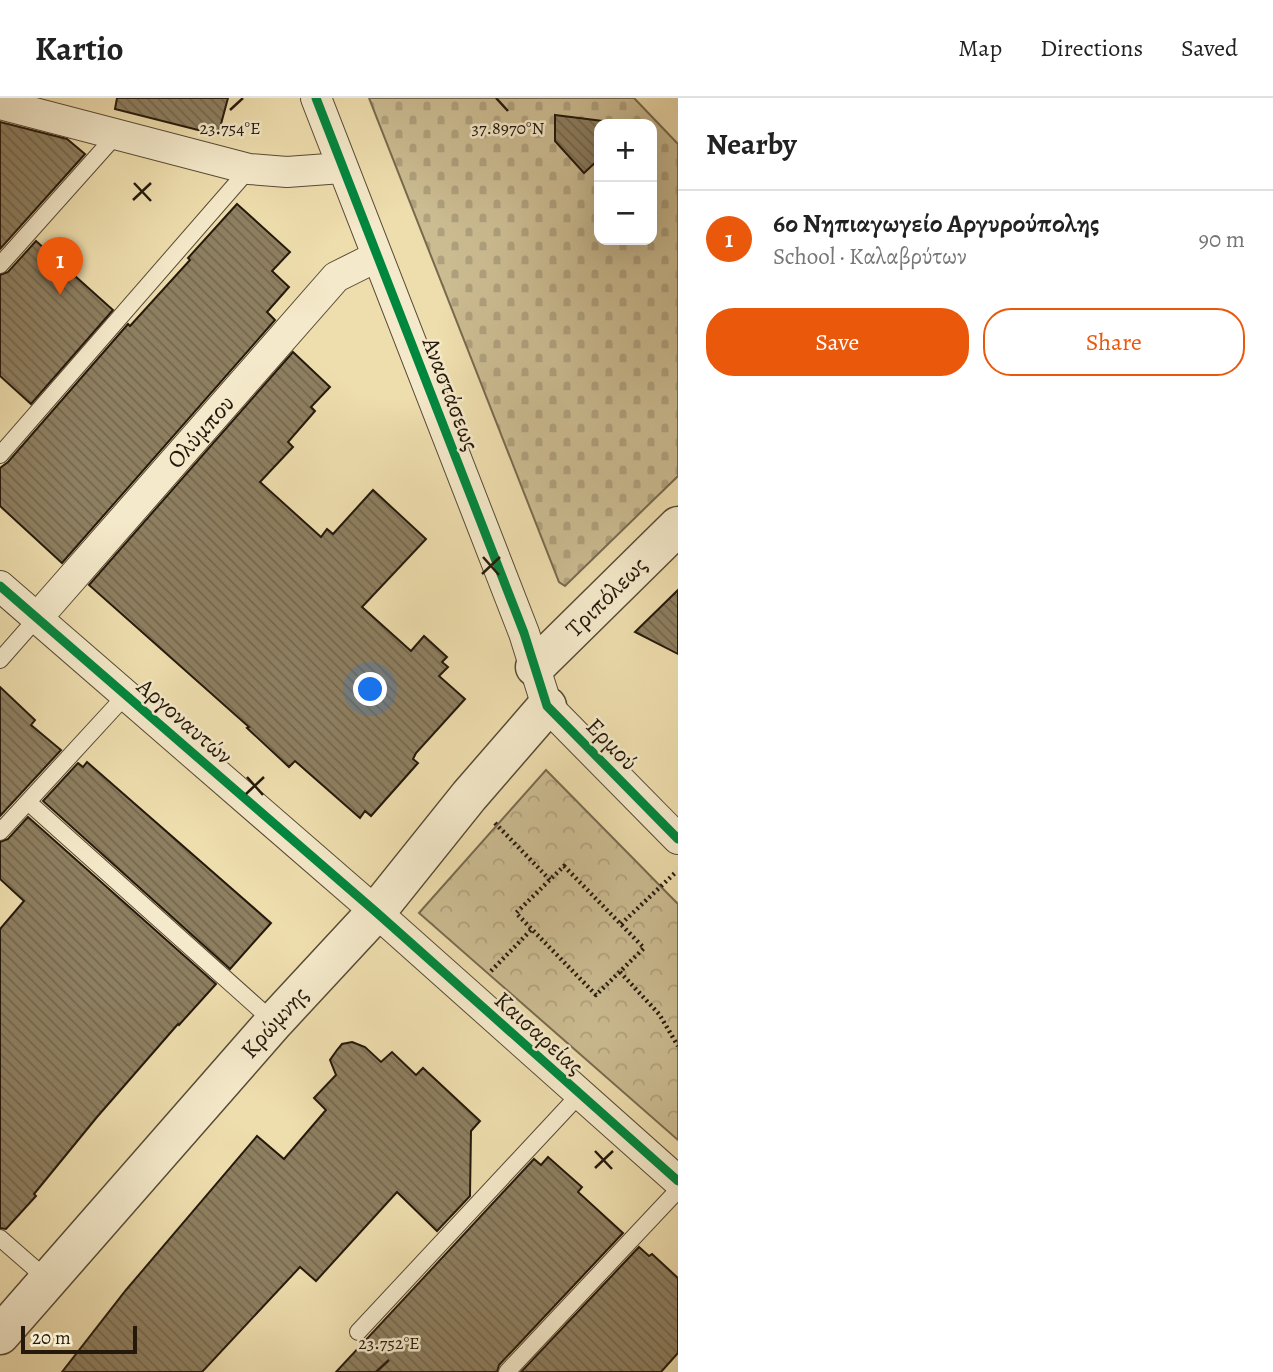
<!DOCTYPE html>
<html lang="en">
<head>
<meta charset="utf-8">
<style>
	body { margin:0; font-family:Alegreya,serif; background:#f2f2f2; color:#222 }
	.controls { position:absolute; right:21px; top:21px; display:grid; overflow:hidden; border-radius:14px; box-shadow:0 7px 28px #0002 }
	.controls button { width:63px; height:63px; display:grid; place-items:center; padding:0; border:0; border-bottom:2px solid #e0e0e0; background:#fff; color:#222; font:35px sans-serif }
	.scale { position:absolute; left:21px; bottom:18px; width:116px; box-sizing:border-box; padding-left:7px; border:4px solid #25190c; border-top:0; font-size:19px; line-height:24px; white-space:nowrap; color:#25190c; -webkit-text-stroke:5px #f4e9ca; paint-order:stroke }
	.you { position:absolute; left:371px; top:592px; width:24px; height:24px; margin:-18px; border:5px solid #fff; border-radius:50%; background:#1a73e8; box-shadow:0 0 0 10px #1a73e833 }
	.badge { display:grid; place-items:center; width:46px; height:46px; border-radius:50%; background:#ea580c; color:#fff; font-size:23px; font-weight:700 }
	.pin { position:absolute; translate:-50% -58px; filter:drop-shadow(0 2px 4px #0008) }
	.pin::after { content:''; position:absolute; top:37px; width:24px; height:21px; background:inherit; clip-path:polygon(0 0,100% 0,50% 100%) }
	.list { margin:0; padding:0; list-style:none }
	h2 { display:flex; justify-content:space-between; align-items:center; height:91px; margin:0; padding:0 28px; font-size:30px }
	h2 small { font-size:23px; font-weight:400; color:#767676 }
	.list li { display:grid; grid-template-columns:46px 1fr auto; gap:21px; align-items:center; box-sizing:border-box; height:98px; padding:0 28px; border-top:2px solid #e0e0e0 }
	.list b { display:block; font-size:26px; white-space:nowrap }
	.list p { margin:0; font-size:23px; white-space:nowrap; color:#767676 }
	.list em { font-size:23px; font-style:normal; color:#767676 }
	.actions { display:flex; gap:14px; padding:21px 28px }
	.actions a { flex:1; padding:16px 0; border:2px solid #ea580c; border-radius:28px; text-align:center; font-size:24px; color:#ea580c }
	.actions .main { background:#ea580c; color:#fff }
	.map { position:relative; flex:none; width:678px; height:1274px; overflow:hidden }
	header { display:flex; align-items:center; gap:42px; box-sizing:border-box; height:98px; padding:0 35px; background:#fff; border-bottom:2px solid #e0e0e0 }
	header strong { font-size:33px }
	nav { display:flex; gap:38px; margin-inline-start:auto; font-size:24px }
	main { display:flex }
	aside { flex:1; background:#fff }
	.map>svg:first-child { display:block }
	.forest { fill:url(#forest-crowns); stroke:#786a4f; stroke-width:2 }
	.cemetery { fill:url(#cemetery-stones); stroke:#786a4f; stroke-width:2; fill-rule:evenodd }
	.building { fill:url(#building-back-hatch); stroke:#25190c; stroke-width:2 }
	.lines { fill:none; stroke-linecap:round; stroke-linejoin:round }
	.service-casing { stroke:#574a34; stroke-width:18 }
	.minor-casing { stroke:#574a34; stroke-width:32 }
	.tertiary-casing { stroke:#574a34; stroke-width:41 }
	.path { stroke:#25190c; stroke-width:4.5; stroke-dasharray:2 3.5; stroke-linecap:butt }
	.service { stroke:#f4e9ca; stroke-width:16 }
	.minor { stroke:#f4e9ca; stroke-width:30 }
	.tertiary { stroke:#f4e9ca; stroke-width:38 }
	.cycleway-casing { stroke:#f4e9ca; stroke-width:13 }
	.cycleway { stroke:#00873e; stroke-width:9 }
	.ticks { fill:none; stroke:#25190c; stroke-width:2.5 }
	.labels { text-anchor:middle; stroke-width:5; stroke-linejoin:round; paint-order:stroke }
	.street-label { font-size:24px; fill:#25190c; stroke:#f4e9ca }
	.ticks-label { font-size:18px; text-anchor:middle; fill:#25190c; stroke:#f4e9ca; stroke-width:5; stroke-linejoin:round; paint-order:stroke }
</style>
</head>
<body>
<header>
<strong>Kartio</strong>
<nav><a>Map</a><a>Directions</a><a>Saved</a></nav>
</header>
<main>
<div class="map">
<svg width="678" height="1274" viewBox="0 0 678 1274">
	<defs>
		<pattern id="forest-crowns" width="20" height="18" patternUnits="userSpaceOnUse" patternTransform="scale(1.75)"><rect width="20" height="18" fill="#ccbc92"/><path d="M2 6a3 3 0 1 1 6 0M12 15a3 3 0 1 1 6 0" fill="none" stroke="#afa17d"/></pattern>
		<pattern id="cemetery-stones" width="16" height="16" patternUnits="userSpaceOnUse" patternTransform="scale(1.75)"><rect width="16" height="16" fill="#ccbc92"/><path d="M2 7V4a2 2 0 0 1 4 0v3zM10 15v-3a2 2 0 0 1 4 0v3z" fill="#afa17d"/></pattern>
		<pattern id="building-back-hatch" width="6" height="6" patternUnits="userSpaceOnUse" patternTransform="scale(1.75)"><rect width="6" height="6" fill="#8e7f60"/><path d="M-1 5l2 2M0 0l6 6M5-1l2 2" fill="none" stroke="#74674e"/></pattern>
	</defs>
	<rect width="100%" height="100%" fill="#eeddad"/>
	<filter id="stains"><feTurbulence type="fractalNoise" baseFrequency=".00286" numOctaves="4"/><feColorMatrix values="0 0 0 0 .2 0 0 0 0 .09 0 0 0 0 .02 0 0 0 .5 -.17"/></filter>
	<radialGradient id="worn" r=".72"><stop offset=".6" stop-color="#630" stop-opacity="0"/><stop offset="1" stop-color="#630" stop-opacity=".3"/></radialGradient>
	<polygon class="forest" points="546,672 678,806 678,1042 419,815"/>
	<path class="cemetery" d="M369,0H634L678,46V378L565,488L559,484ZM599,26H652V142H599Z"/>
	<g class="building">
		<polygon points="117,0 228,0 218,37 115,11"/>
		<polygon points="555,17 627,26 599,26 599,61 584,75 555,43"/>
		<polygon points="0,24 67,41 85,56 0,151"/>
		<polygon points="237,106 290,154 272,173 289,189 267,214 275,222 62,465 0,408 0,370 8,364 128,226 130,228 190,162 188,160"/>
		<polygon points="36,143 113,212 31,306 0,278 0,177 8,174"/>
		<polygon points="293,254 330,289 311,309 315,313 288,344 293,349 260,384 321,439 327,431 333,436 373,392 426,441 362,509 411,553 424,538 447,559 442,564 448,569 439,578 465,601 416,655 413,661 418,665 371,718 365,713 360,720 295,663 289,669 247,630 249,629 89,487"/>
		<polygon points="678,492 678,556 635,534"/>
		<polygon points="0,589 35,622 31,627 61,652 0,718"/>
		<polygon points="87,664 271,825 230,871 43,703 78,665 83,669"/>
		<polygon points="28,719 216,886 179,927 178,926 97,1019 34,1096 36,1098 6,1131 0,1130 0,831 24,803 0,781 0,744 8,741"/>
		<polygon points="352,944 365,949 381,964 392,954 416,977 423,970 480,1023 471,1033 470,1098 437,1133 397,1094 316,1183 300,1169 202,1274 62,1274 126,1192 257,1038 284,1061 326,1012 314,1000 336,977 330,962 337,952 342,946"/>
		<polygon points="548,1059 582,1089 578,1094 623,1135 499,1267 497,1274 336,1274 534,1061 541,1067"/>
		<polygon points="639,1149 649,1158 652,1156 678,1180 678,1255 661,1274 521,1274"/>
	</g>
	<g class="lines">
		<defs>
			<g id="service">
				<polyline points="0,167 117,36"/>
				<polyline points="0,357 249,71"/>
				<polyline points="0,562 37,520"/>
				<polyline points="28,704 274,924"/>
				<polyline points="0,734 126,597"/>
				<polyline points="0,1140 48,1182"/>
				<polyline points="358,1234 579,997"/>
				<polyline points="507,1274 678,1092"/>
			</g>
			<g id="minor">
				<polyline points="316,0 524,535 547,608 678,741"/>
				<polyline points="0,6 249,71 287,74 342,70"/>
				<polyline points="0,488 376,814 678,1083"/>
				<path id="s1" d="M37,520L336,179L376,159"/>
			</g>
			<g id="tertiary">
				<path id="s2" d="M535,569L678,428"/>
				<path id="s3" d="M0,1237L274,924L376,814L469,698L547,608"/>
			</g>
		</defs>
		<use href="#service" class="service-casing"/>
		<use href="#minor" class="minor-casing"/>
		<use href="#tertiary" class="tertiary-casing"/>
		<g class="path">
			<polyline points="495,725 550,782"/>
			<polygon points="564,768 644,850 596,897 516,815"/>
			<polyline points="621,826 676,774"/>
			<polyline points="491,873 532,831"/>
			<polyline points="620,874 659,916 678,948"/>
		</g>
		<use href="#service" class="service"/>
		<use href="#minor" class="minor"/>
		<use href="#tertiary" class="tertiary"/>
		<defs>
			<g id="cycleway">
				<polyline points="316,0 524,535 547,608 678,741"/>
				<polyline points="0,488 376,814 678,1083"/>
			</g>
		</defs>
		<use href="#cycleway" class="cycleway-casing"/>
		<use href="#cycleway" class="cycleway"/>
	</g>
	<path class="ticks" d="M496,0L508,13M230,12L243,0M134,85L151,103M133,102L151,85M483,459L499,477M482,476L500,459M247,679L263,697M246,696L264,679M595,1053L612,1071M595,1070L613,1053M376,1274L389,1262"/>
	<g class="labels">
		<g class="street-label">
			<text transform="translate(451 296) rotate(69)" y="8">Αναστάσεως</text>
			<text dy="8" stroke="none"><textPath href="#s1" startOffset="248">Ολύμπου</textPath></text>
			<text dy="8" stroke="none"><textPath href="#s2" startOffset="100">Τριπόλεως</textPath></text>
			<text transform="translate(185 623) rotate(41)" y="8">Αργοναυτών</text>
			<text transform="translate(612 646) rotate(46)" y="8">Ερμού</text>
			<text dy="8" stroke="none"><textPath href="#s3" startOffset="416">Κρώμνης</textPath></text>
			<text transform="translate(539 935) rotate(42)" y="8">Καισαρείας</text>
		</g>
	</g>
	<g class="ticks-label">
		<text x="230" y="36">23.754°E</text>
		<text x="508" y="36">37.8970°N</text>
		<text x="389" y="1251">23.752°E</text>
	</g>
	<rect width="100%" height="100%" filter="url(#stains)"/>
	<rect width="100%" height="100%" fill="url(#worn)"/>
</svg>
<div class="controls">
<button>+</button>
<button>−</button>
</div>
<div class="scale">20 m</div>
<div class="you"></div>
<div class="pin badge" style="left:60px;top:197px">1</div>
</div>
<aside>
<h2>Nearby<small></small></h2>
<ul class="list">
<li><span class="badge">1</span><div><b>6ο Νηπιαγωγείο Αργυρούπολης</b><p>School · Καλαβρύτων</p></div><em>90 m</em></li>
</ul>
<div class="actions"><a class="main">Save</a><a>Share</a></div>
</aside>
</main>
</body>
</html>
